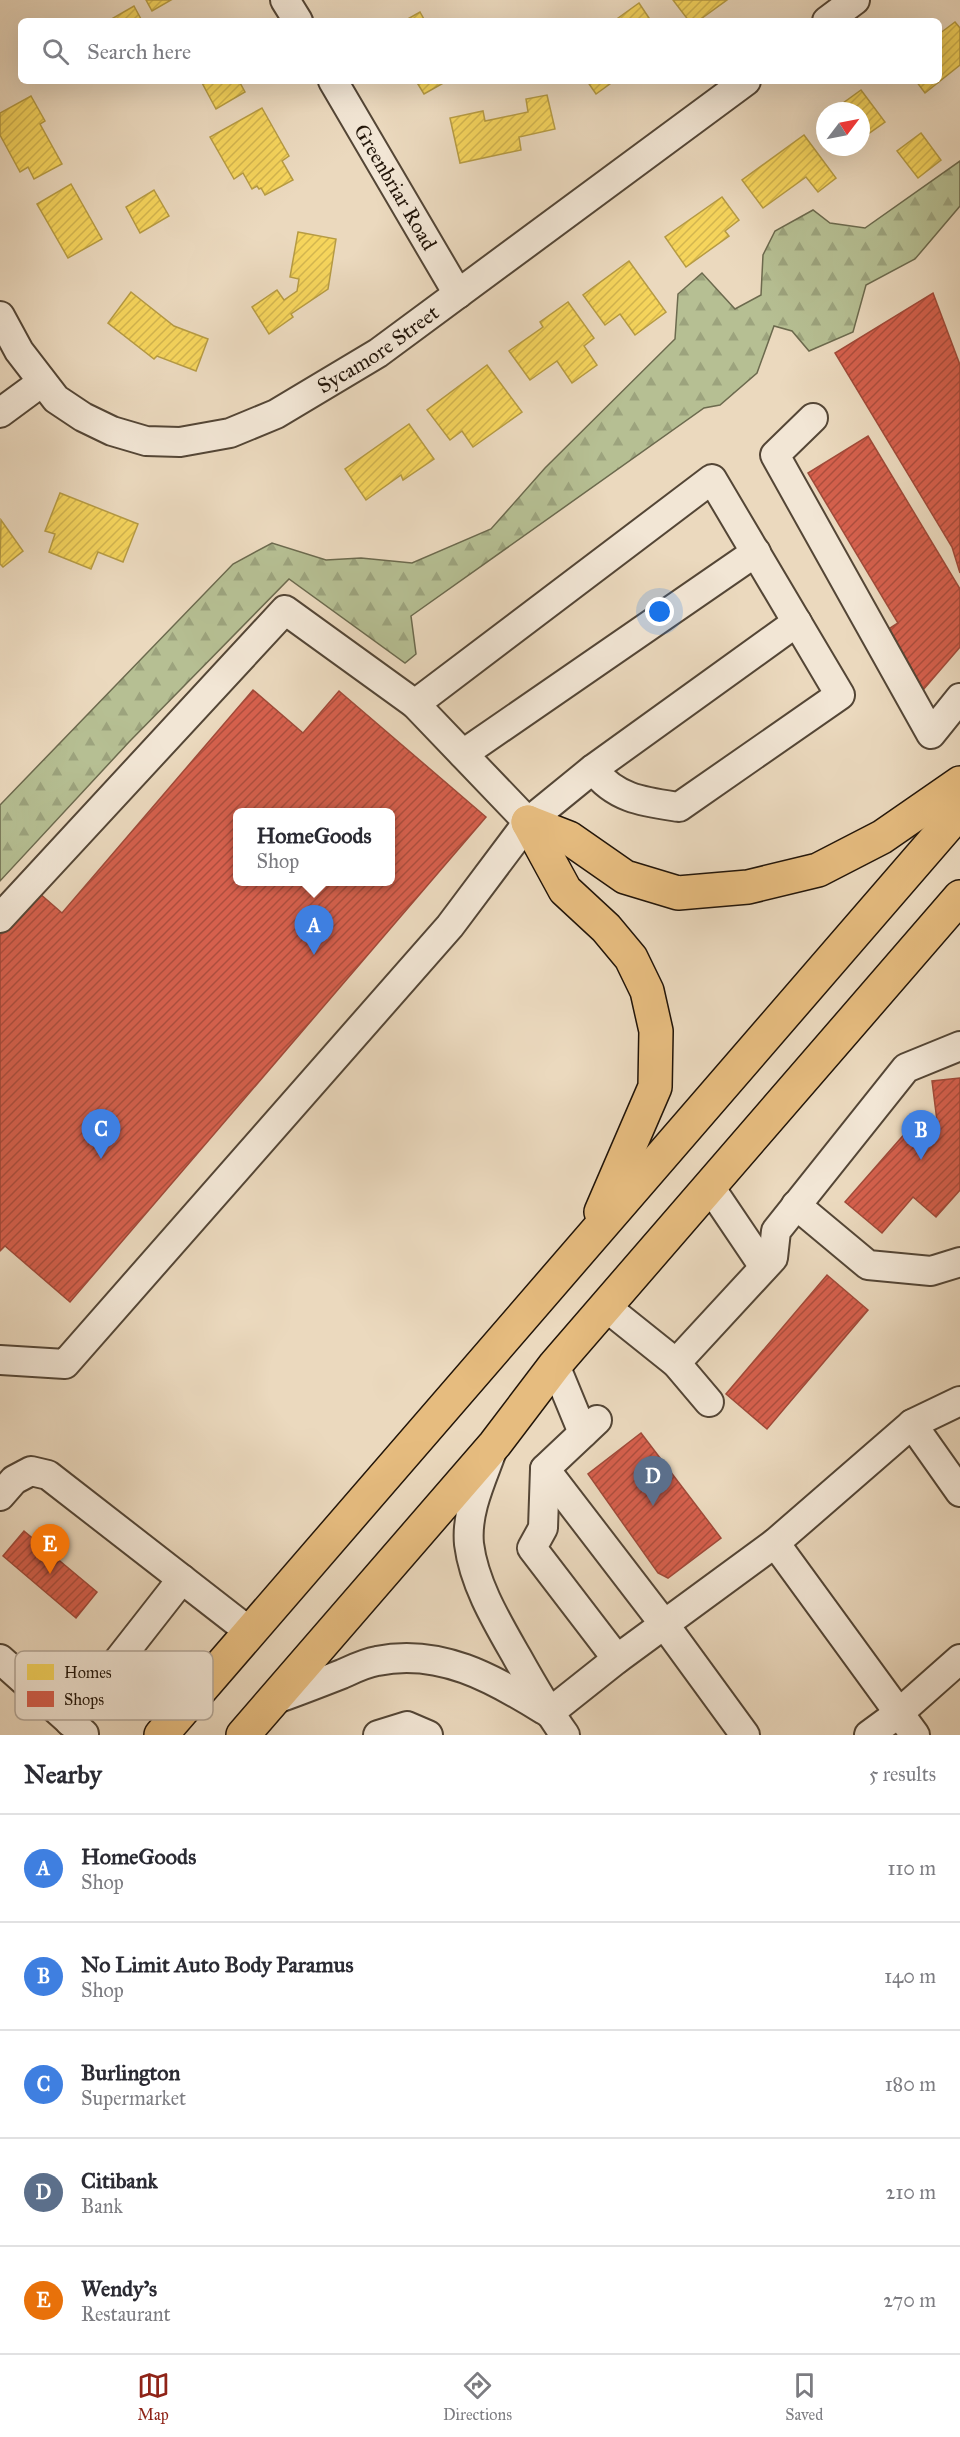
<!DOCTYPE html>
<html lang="en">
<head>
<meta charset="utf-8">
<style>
	body { margin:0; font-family:"IM FELL Great Primer",serif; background:#f2f2f3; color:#2b2b33 }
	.compass { position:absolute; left:816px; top:102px; width:54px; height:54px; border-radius:50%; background:#fff; box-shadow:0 6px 24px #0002; rotate:58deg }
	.you { position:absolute; left:660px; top:612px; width:21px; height:21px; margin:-15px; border:4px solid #fff; border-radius:50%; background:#1a73e8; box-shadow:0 0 0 9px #1a73e833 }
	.badge { display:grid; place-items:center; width:39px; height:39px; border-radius:50%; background:#8f2418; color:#fff; font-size:20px; font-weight:700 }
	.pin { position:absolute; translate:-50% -50px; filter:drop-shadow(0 2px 3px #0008) }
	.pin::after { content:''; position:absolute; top:32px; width:21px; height:18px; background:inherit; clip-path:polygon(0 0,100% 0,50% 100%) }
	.popup { position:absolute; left:233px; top:808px; width:162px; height:78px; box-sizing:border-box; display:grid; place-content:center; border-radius:9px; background:#fff; filter:drop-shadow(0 2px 4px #0005); font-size:20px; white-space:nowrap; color:#7c7c81 }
	.popup b { font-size:22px; color:#2b2b33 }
	.popup::after { content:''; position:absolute; left:50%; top:100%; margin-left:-12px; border:12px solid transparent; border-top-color:#fff }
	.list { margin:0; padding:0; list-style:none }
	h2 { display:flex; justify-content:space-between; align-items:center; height:78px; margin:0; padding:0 24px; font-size:26px }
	h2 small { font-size:20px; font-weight:400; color:#7c7c81 }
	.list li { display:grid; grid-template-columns:39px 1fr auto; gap:18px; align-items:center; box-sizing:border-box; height:108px; padding:0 24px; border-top:2px solid #e1e1e2 }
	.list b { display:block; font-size:22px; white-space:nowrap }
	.list p { margin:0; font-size:20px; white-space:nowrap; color:#7c7c81 }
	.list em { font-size:20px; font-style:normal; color:#7c7c81 }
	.icon { flex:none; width:33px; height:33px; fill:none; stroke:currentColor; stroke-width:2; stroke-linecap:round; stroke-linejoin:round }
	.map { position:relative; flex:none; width:960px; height:1735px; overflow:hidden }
	.search { position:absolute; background:#fff; box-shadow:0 6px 24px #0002; left:18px; right:18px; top:18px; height:66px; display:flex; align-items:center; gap:15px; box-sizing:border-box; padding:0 21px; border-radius:9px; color:#7c7c81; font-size:22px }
	.sheet { height:618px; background:#fff }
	nav { display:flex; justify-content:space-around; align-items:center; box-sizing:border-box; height:84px; border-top:2px solid #e1e1e2; background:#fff; font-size:16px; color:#7c7c81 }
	nav a { display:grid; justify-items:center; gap:3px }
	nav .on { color:#8f2418 }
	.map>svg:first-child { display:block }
	.forest { fill:url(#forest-firs); stroke:#6c6a4e; stroke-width:1.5 }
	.homes { fill:url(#homes-hatch); stroke:#b69b43; stroke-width:1.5 }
	.shops { fill:url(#shops-hatch); stroke:#a04a39; stroke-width:1.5; fill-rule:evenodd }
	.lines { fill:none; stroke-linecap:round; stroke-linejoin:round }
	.minor-casing { stroke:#544636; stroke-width:32 }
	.highway-casing { stroke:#221509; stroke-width:36 }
	.minor { stroke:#f2e6d5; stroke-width:28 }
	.highway { stroke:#e6bc7f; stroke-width:33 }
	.labels { text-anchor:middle; stroke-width:6; stroke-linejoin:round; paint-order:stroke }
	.street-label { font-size:21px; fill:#221509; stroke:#f2e6d5 }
	.key { fill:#f2e6d5; stroke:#b4a798; stroke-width:1.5 }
	.key-label { font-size:16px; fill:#221509 }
</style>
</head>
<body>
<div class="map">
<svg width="960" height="1735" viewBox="0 0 960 1735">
	<defs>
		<pattern id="forest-firs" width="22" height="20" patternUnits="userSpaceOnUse" patternTransform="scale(1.5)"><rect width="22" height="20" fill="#b6bf93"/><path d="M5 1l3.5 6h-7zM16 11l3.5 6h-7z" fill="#9ca37d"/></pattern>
		<pattern id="homes-hatch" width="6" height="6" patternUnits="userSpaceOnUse" patternTransform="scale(1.5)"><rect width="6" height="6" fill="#f6d55c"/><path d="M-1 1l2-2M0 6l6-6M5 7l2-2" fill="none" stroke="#d3b64f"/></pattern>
		<pattern id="shops-hatch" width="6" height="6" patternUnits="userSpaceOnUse" patternTransform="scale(1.5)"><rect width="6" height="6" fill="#d6604d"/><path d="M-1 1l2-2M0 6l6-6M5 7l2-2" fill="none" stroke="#ad4e3e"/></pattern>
	</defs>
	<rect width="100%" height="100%" fill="#ebd9be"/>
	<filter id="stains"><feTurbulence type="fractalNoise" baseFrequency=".00333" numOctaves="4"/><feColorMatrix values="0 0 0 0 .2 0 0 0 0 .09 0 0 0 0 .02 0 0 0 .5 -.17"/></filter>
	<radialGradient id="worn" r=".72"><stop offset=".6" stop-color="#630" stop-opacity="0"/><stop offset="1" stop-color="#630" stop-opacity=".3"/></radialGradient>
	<polygon class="forest" points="960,161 960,206 915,259 866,285 853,332 809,351 792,331 774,326 757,373 720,405 704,408 411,616 416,654 405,663 289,579 129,742 0,881 0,805 233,564 272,543 326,560 361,558 412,563 491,529 545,468 675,339 678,294 702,273 735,309 761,295 763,255 775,231 813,210 830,223 865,228"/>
	<g class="homes">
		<polygon points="146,0 171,0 152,11"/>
		<polygon points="673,0 727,0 698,21 689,21"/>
		<polygon points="639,3 651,21 614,21"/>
		<polygon points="134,6 142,21 108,21"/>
		<polygon points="420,12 425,21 404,21"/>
		<polygon points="955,22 960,28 960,65 925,93 916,81 939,81 939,34"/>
		<polygon points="201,81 239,81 245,92 216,109"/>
		<polygon points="416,81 447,81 424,94"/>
		<polygon points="587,81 614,81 596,94"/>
		<polygon points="861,90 885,122 861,139 861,111 832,111"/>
		<polygon points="547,95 555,129 519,137 521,150 460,163 450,118 483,111 485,121 528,112 526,99"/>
		<polygon points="31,96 45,121 40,124 62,164 34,179 28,167 20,172 0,135 0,113"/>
		<polygon points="262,108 289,156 282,161 293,180 265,195 261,188 259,189 257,186 252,189 243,173 234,179 210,137"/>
		<polygon points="921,133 941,160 918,178 897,151"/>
		<polygon points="804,135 836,178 818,192 806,177 763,208 742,180"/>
		<polygon points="71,184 102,239 68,258 37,204"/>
		<polygon points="154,190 169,216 140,233 126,207"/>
		<polygon points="722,197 739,220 725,231 729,236 686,267 665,237"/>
		<polygon points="298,232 336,239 328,289 291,314 293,317 269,334 252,307 277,290 284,300 297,291 299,279 290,277"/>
		<polygon points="629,261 666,312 635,335 620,314 605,325 583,295"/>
		<polygon points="131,292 174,326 208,339 196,371 157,356 154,359 108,323"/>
		<polygon points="568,302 594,338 584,346 597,365 572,383 557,361 530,380 509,351 543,327 540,322"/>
		<polygon points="487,365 522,412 473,447 462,431 450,440 427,410"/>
		<polygon points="409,424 434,459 403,480 401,475 366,500 345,469"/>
		<polygon points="60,493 138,524 123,562 98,552 91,569 49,552 55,534 45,531"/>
		<polygon points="1,520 23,551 3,567 0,564"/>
	</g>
	<g class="shops">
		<polygon points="933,293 960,365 960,573 952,547 835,353"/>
		<polygon points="868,436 960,589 960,647 923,690 887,630 898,623 808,473"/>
		<path d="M253,690L303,733L339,691L486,817L70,1302L5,1246L0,1251V923L31,886L62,913ZM238,812H391V882H238Z"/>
		<polygon points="960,1078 960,1190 936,1217 913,1197 882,1233 845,1202 921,1115 938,1129 932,1081"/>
		<polygon points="827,1275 868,1310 767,1429 726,1394"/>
		<polygon points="641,1433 721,1538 668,1578 658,1573 588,1474"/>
		<polygon points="24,1531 97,1592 76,1618 3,1556"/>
	</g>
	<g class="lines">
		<defs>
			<g id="minor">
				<polyline points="285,0 298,21"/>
				<polyline points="827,21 855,0"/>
				<path id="s1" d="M333,81L458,294"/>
				<path id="s2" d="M0,316L19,351L56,399L83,417L112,431L146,441L180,442L230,433L276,414L378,353L746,81"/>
				<polyline points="0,413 42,382"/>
				<polyline points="813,418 775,455 931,734 960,698"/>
				<polyline points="415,704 528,822"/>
				<polyline points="463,754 756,552"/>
				<polyline points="593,769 797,622"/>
				<path d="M0,918L285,610L415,704L712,479L840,695L679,807C645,802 615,799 593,769L528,822L450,926L65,1364L0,1360"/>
				<polyline points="710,1187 764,1267"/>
				<polyline points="796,1205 868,1265 931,1271 960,1262"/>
				<polyline points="606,1307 676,1363 709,1402"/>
				<polyline points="676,1363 773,1258 776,1231 906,1068 960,1046"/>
				<polyline points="555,1365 583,1433"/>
				<polyline points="597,1420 545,1469 543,1528 532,1548 617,1659"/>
				<polyline points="912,1424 960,1492"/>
				<path d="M492,1451C481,1481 466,1512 469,1544C474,1584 497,1622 517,1657C532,1684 547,1710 565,1735"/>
				<polyline points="545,1469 664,1624 745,1735"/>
				<polyline points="0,1496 14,1480 31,1471 48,1475 250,1632"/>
				<polyline points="775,1543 915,1735"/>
				<polyline points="0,1659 84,1734"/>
				<path d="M273,1700C296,1692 319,1683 342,1674C353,1669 365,1663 377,1661C439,1648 493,1678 544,1710"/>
				<polyline points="549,1713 617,1659 775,1543 912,1424 960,1401"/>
				<polyline points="70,1722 182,1579"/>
				<polyline points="378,1735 407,1726 428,1735"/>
				<polyline points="869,1735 899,1713 960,1659"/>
			</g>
			<g id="highway">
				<polyline points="528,822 569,838 625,877 678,893 748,887 818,870 882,837 960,783"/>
				<polyline points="528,822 565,890 606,928 631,958 647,991 656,1031 655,1087 601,1212"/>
				<polyline points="161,1735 960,811"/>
				<polyline points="243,1735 495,1444 555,1365 960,897"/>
			</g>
		</defs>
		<use href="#minor" class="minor-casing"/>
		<use href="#highway" class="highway-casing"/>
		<use href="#minor" class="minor"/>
		<use href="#highway" class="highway"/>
	</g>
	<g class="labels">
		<g class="street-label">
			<text dy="7" stroke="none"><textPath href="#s1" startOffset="123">Greenbriar Road</textPath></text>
			<text dy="7" stroke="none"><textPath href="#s2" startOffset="456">Sycamore Street</textPath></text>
		</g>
	</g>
	<rect x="15" y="1651" width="198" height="69" rx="9" class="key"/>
	<rect x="27" y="1664" width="27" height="16" fill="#f6d55c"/>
	<rect x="27" y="1691" width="27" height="16" fill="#d6604d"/>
	<g class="key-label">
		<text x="64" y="1678">Homes</text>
		<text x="64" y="1705">Shops</text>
	</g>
	<rect width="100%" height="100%" filter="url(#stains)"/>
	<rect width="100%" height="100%" fill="url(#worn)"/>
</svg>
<svg class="compass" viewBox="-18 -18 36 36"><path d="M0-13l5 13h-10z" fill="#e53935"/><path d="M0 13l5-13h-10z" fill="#7c7c81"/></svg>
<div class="you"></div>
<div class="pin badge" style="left:314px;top:955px;background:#3f7fe0">A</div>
<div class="popup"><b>HomeGoods</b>Shop</div>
<div class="pin badge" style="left:921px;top:1160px;background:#3f7fe0">B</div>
<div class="pin badge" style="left:101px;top:1159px;background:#3f7fe0">C</div>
<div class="pin badge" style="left:653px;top:1506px;background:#5c6f8a">D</div>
<div class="pin badge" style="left:50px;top:1574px;background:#e8710a">E</div>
<div class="search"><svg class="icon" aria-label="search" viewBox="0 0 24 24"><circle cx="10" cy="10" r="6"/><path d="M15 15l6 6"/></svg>Search here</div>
</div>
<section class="sheet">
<h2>Nearby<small>5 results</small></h2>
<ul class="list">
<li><span class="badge" style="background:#3f7fe0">A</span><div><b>HomeGoods</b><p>Shop</p></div><em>110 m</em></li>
<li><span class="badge" style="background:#3f7fe0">B</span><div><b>No Limit Auto Body Paramus</b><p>Shop</p></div><em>140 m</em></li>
<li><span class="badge" style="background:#3f7fe0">C</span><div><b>Burlington</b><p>Supermarket</p></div><em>180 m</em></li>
<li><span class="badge" style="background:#5c6f8a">D</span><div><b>Citibank</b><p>Bank</p></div><em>210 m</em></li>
<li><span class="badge" style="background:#e8710a">E</span><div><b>Wendy's</b><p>Restaurant</p></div><em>270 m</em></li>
</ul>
</section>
<nav>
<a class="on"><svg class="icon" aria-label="map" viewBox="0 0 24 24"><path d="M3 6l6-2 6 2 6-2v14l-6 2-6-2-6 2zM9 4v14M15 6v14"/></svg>Map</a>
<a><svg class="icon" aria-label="directions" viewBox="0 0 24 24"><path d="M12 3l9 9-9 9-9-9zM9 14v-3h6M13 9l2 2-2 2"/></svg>Directions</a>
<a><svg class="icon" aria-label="saved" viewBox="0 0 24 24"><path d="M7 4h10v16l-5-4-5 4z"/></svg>Saved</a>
</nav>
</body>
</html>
